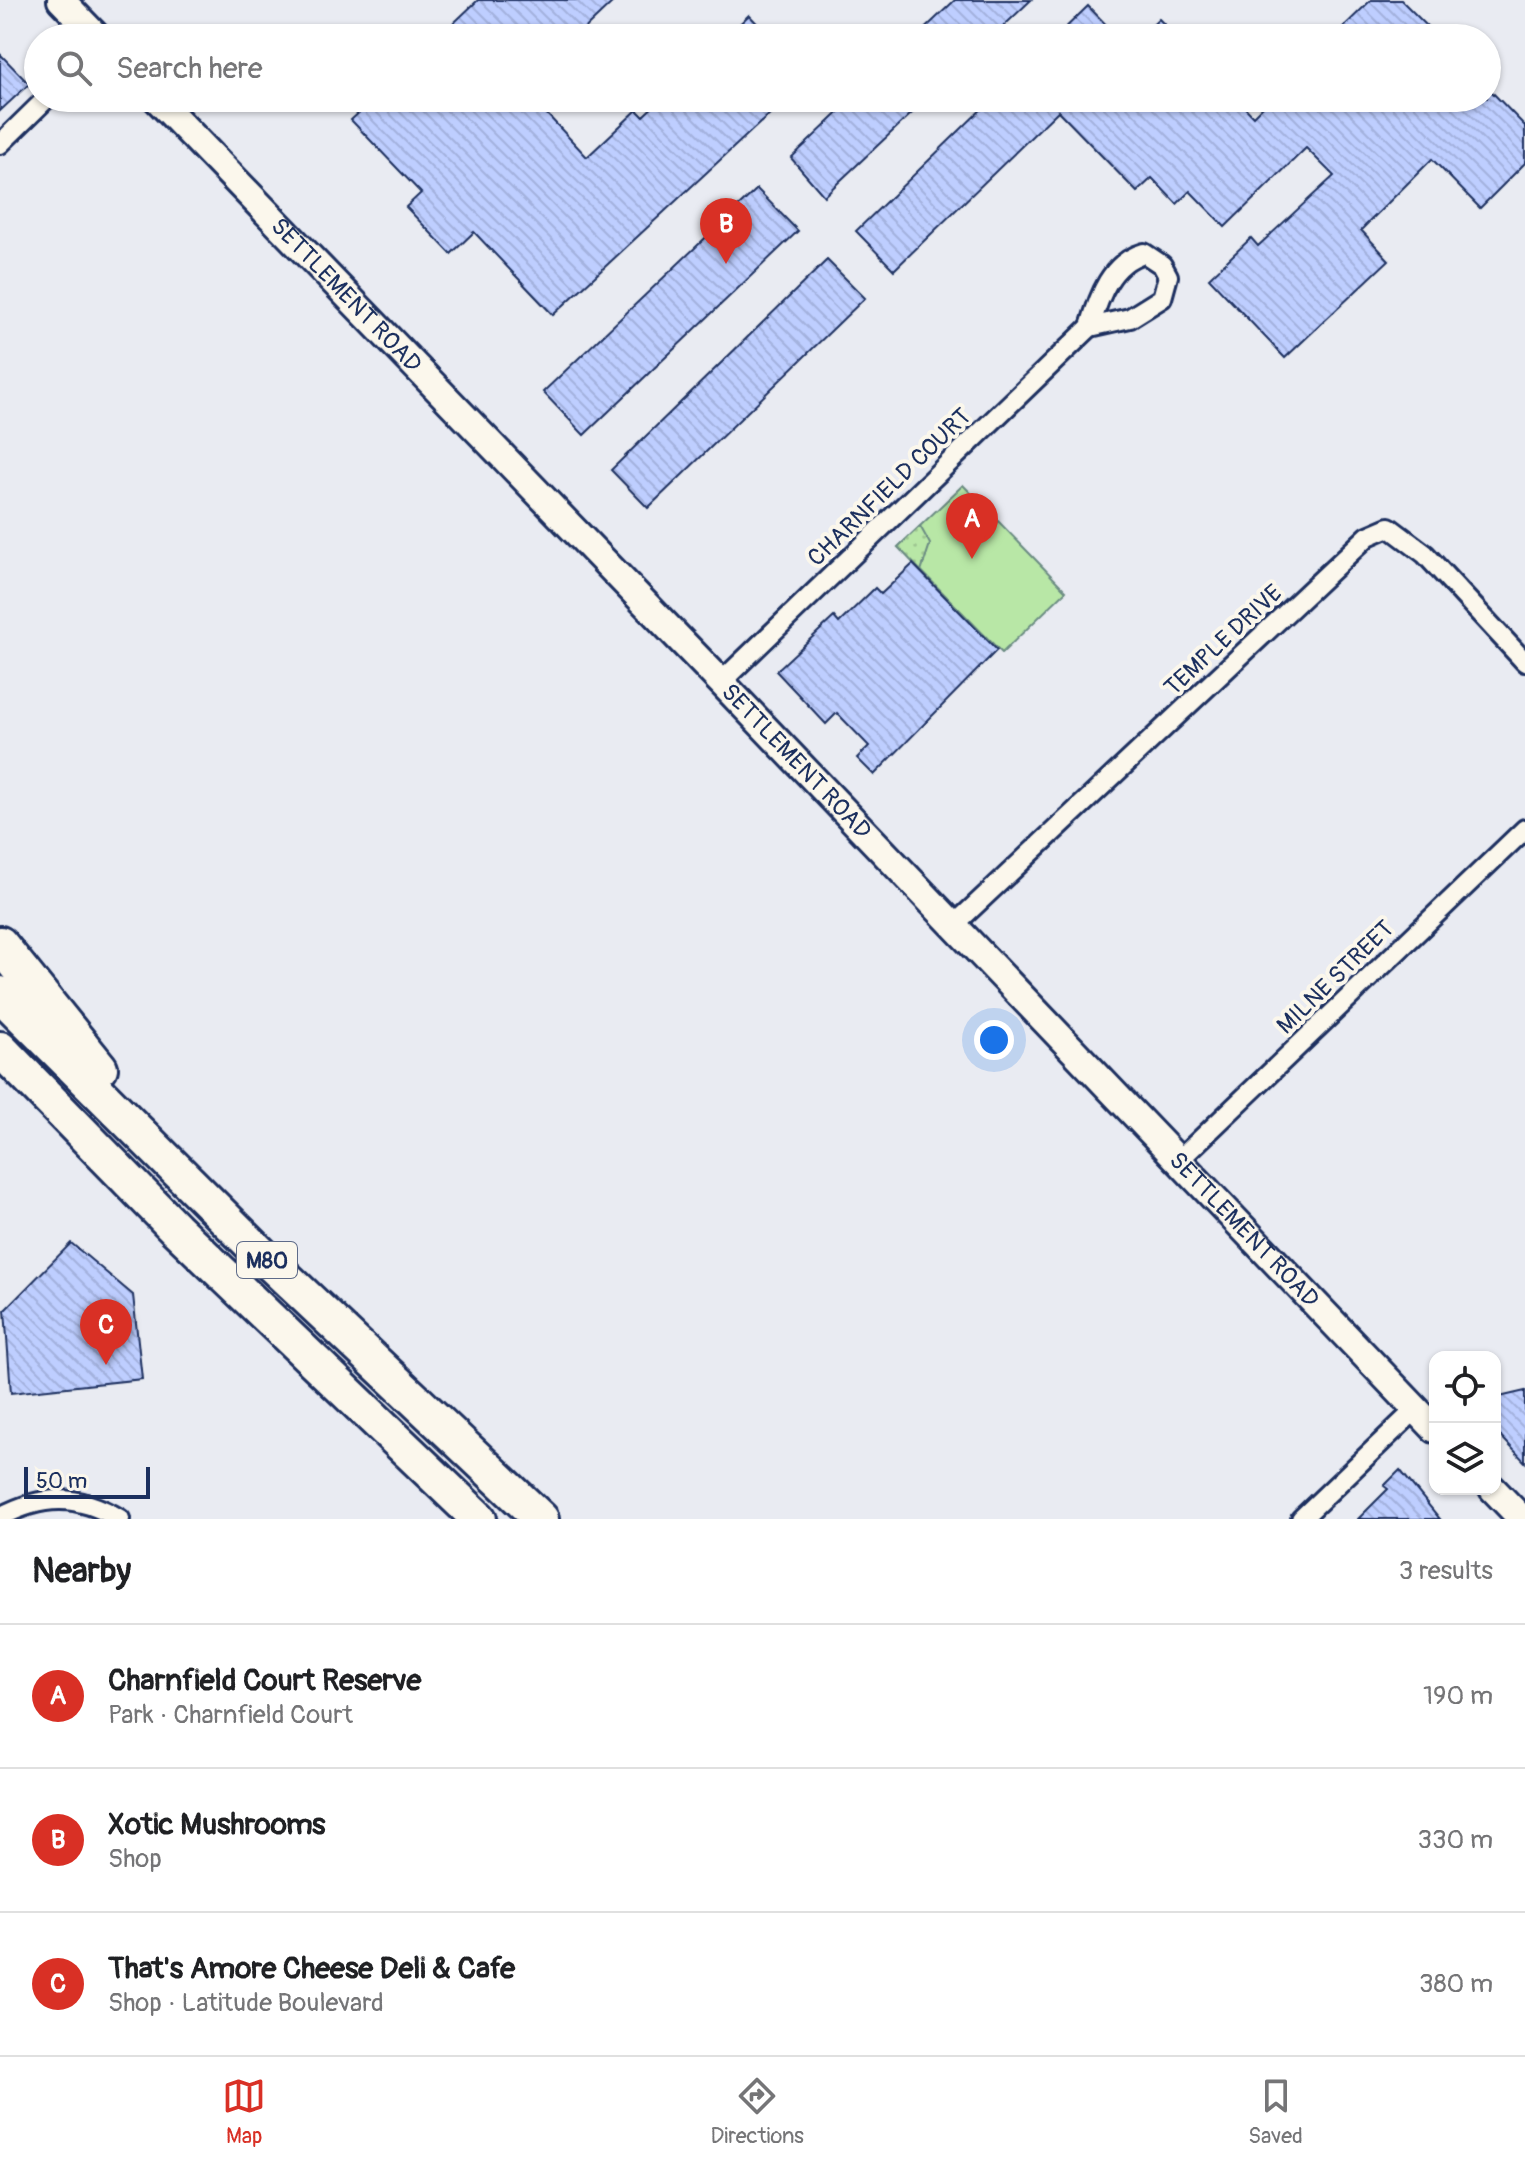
<!DOCTYPE html>
<html lang="en">
<head>
<meta charset="utf-8">
<style>
	body { margin:0; font-family:Pangolin,sans-serif; background:#f6f6f6; color:#202124 }
	.controls { position:absolute; right:24px; bottom:24px; display:grid; overflow:hidden; border-radius:16px; box-shadow:0 2px 6px #0004 }
	.controls button { width:72px; height:72px; display:grid; place-items:center; padding:0; border:0; border-bottom:2px solid #e0e0e0; background:#fff; color:#202124; font:40px sans-serif }
	.scale { position:absolute; left:24px; bottom:20px; width:126px; box-sizing:border-box; padding-left:8px; border:4px solid #1b2f5e; border-top:0; font-size:22px; line-height:28px; white-space:nowrap; color:#1b2f5e; -webkit-text-stroke:6px #fbf7ec; paint-order:stroke }
	.you { position:absolute; left:994px; top:1040px; width:28px; height:28px; margin:-20px; border:6px solid #fff; border-radius:50%; background:#1a73e8; box-shadow:0 0 0 12px #1a73e833 }
	.badge { display:grid; place-items:center; width:52px; height:52px; border-radius:50%; background:#d93025; color:#fff; font-size:26px; font-weight:700 }
	.pin { position:absolute; translate:-50% -66px; filter:drop-shadow(0 2px 4px #0008) }
	.pin::after { content:''; position:absolute; top:42px; width:28px; height:24px; background:inherit; clip-path:polygon(0 0,100% 0,50% 100%) }
	.list { margin:0; padding:0; list-style:none }
	h2 { display:flex; justify-content:space-between; align-items:center; height:104px; margin:0; padding:0 32px; font-size:34px }
	h2 small { font-size:26px; font-weight:400; color:#757577 }
	.list li { display:grid; grid-template-columns:52px 1fr auto; gap:24px; align-items:center; box-sizing:border-box; height:144px; padding:0 32px; border-top:2px solid #e0e0e0 }
	.list b { display:block; font-size:30px; white-space:nowrap }
	.list p { margin:0; font-size:26px; white-space:nowrap; color:#757577 }
	.list em { font-size:26px; font-style:normal; color:#757577 }
	.icon { flex:none; width:44px; height:44px; fill:none; stroke:currentColor; stroke-width:2; stroke-linecap:round; stroke-linejoin:round }
	.map { position:relative; flex:none; width:1525px; height:1519px; overflow:hidden }
	.search { position:absolute; background:#fff; box-shadow:0 2px 6px #0004; left:24px; right:24px; top:24px; height:88px; display:flex; align-items:center; gap:20px; box-sizing:border-box; padding:0 28px; border-radius:44px; color:#757577; font-size:30px }
	.sheet { height:536px; background:#fff }
	nav { display:flex; justify-content:space-around; align-items:center; box-sizing:border-box; height:112px; border-top:2px solid #e0e0e0; background:#fff; font-size:22px; color:#757577 }
	nav a { display:grid; justify-items:center; gap:4px }
	nav .on { color:#d93025 }
	.map>svg:first-child { display:block }
	.green { fill:#b8e7a6; stroke:#6a8b82; stroke-width:2 }
	.garden { fill:url(#garden-dots); stroke:#6a8b82; stroke-width:2 }
	.building { fill:url(#building-back-hatch); stroke:#1b2f5e; stroke-width:2 }
	.lines { fill:none; stroke-linecap:round; stroke-linejoin:round }
	.street-casing { stroke:#1b2f5e; stroke-width:24 }
	.secondary-casing { stroke:#1b2f5e; stroke-width:32 }
	.highway-casing { stroke:#1b2f5e; stroke-width:40 }
	.street { stroke:#fbf7ec; stroke-width:18 }
	.secondary { stroke:#fbf7ec; stroke-width:26 }
	.highway { stroke:#fbf7ec; stroke-width:34 }
	.labels { text-anchor:middle; stroke-width:8; stroke-linejoin:round; paint-order:stroke }
	.shield { fill:#fbf7ec; stroke:#5e6b89; stroke-width:2 }
	.shield-label { font-size:22px; font-weight:bold; fill:#1b2f5e }
	.street-label { font-size:24px; fill:#1b2f5e; stroke:#fbf7ec }
</style>
</head>
<body>
<div class="map">
<svg width="1525" height="1519" viewBox="0 0 1525 1519">
	<defs>
		<pattern id="garden-dots" width="8" height="8" patternUnits="userSpaceOnUse" patternTransform="scale(2)"><rect width="8" height="8" fill="#b8e7a6"/><path d="M2 2h.1M6 6h.1" fill="none" stroke="#9ec691" stroke-width="1.8" stroke-linecap="round"/></pattern>
		<pattern id="building-back-hatch" width="6" height="6" patternUnits="userSpaceOnUse" patternTransform="scale(2)"><rect width="6" height="6" fill="#beceff"/><path d="M-1 5l2 2M0 0l6 6M5-1l2 2" fill="none" stroke="#a3b1dd"/></pattern>
	</defs>
	<rect width="100%" height="100%" fill="#e9ebf2"/>
	<filter id="ink" filterUnits="userSpaceOnUse"><feTurbulence type="fractalNoise" baseFrequency=".0125" numOctaves="2"/><feDisplacementMap in="SourceGraphic" scale="16" xChannelSelector="R" yChannelSelector="G"/><feConvolveMatrix kernelMatrix="1 2 1 2 8 2 1 2 1" color-interpolation-filters="sRGB"/></filter>
	<g filter="url(#ink)">
		<polygon class="green" points="963,485 1066,591 1002,653 898,547"/>
		<polygon class="garden" points="920,526 930,544 921,571 898,547"/>
		<g class="building">
			<polygon points="478,0 615,0 575,38 438,38"/>
			<polygon points="955,0 1031,0 991,38 915,38"/>
			<polygon points="1371,0 1401,0 1439,38 1332,38"/>
			<polygon points="1088,6 1119,38 1055,38"/>
			<polygon points="749,15 771,38 725,38"/>
			<polygon points="1159,19 1177,38 1139,38"/>
			<polygon points="0,54 29,84 0,111"/>
			<polygon points="1487,87 1525,126 1525,163 1480,208 1432,159 1361,230 1389,260 1285,358 1209,278 1251,238 1258,246 1334,176 1306,148 1225,227 1190,191 1177,204 1152,178 1137,192 1058,111 894,270 856,231 993,98 1236,98 1253,116 1271,98 1487,98"/>
			<polygon points="375,98 532,98 587,157 637,110 643,116 662,98 787,98 553,315 474,232 451,254 406,207 421,193 351,120"/>
			<polygon points="854,98 928,98 824,196 791,158"/>
			<polygon points="757,189 798,231 584,435 543,392"/>
			<polygon points="827,260 865,298 648,508 611,470"/>
			<polygon points="913,564 997,650 874,775 857,758 869,746 837,713 826,724 776,671 834,617 839,623 875,588 881,594"/>
			<polygon points="71,1243 133,1295 142,1379 11,1393 5,1310"/>
			<polygon points="1525,1391 1525,1462 1495,1430 1495,1398"/>
			<polygon points="1400,1470 1440,1519 1358,1519 1388,1489 1384,1486"/>
		</g>
		<g class="lines">
			<defs>
				<g id="street">
					<polyline points="0,144 47,98"/>
					<path d="M1144,253L1162,265L1168,276L1162,298L1130,318L1090,327C1099,296 1111,262 1144,253Z"/>
					<polyline points="721,682 1090,327"/>
					<polyline points="954,925 1368,536 1389,527 1425,554 1525,662"/>
					<polyline points="1179,1160 1525,829"/>
					<path d="M0,1517C43,1494 78,1494 120,1519"/>
					<polyline points="1301,1519 1416,1409"/>
				</g>
				<g id="secondary">
					<polyline points="61,0 98,38"/>
					<path id="s1" d="M156,98L721,682L1435,1429"/>
					<polyline points="1493,1489 1522,1519"/>
				</g>
				<g id="highway">
					<polyline points="0,944 100,1068"/>
					<polyline points="0,994 270,1263 541,1519"/>
					<polyline points="0,1049 175,1228 479,1519"/>
				</g>
			</defs>
			<use href="#street" class="street-casing"/>
			<use href="#secondary" class="secondary-casing"/>
			<use href="#highway" class="highway-casing"/>
			<use href="#street" class="street"/>
			<use href="#secondary" class="secondary"/>
			<use href="#highway" class="highway"/>
		</g>
	</g>
	<g class="labels">
		<rect class="shield" x="237" y="1242" width="60" height="36" rx="6"/>
		<g class="shield-label">
			<text x="267" y="1268">M80</text>
		</g>
		<g class="street-label">
			<text dy="8" stroke="none"><textPath href="#s1" startOffset="274">SETTLEMENT ROAD</textPath></text>
			<text transform="translate(889 487) rotate(-44)" y="8">CHARNFIELD COURT</text>
			<text transform="translate(1223 640) rotate(-43)" y="8">TEMPLE DRIVE</text>
			<text dy="8" stroke="none"><textPath href="#s1" startOffset="922">SETTLEMENT ROAD</textPath></text>
			<text transform="translate(1335 977) rotate(-44)" y="8">MILNE STREET</text>
			<text dy="8" stroke="none"><textPath href="#s1" startOffset="1570">SETTLEMENT ROAD</textPath></text>
		</g>
	</g>
</svg>
<div class="controls">
<button><svg class="icon" aria-label="locate" viewBox="0 0 24 24"><circle cx="12" cy="12" r="6"/><path d="M12 2v4M12 18v4M2 12h4M18 12h4"/></svg></button>
<button><svg class="icon" aria-label="layers" viewBox="0 0 24 24"><path d="M12 4l9 5-9 5-9-5zM3 14l9 5 9-5"/></svg></button>
</div>
<div class="scale">50 m</div>
<div class="you"></div>
<div class="pin badge" style="left:972px;top:559px">A</div>
<div class="pin badge" style="left:726px;top:264px">B</div>
<div class="pin badge" style="left:106px;top:1365px">C</div>
<div class="search"><svg class="icon" aria-label="search" viewBox="0 0 24 24"><circle cx="10" cy="10" r="6"/><path d="M15 15l6 6"/></svg>Search here</div>
</div>
<section class="sheet">
<h2>Nearby<small>3 results</small></h2>
<ul class="list">
<li><span class="badge">A</span><div><b>Charnfield Court Reserve</b><p>Park · Charnfield Court</p></div><em>190 m</em></li>
<li><span class="badge">B</span><div><b>Xotic Mushrooms</b><p>Shop</p></div><em>330 m</em></li>
<li><span class="badge">C</span><div><b>That's Amore Cheese Deli &amp; Cafe</b><p>Shop · Latitude Boulevard</p></div><em>380 m</em></li>
</ul>
</section>
<nav>
<a class="on"><svg class="icon" aria-label="map" viewBox="0 0 24 24"><path d="M3 6l6-2 6 2 6-2v14l-6 2-6-2-6 2zM9 4v14M15 6v14"/></svg>Map</a>
<a><svg class="icon" aria-label="directions" viewBox="0 0 24 24"><path d="M12 3l9 9-9 9-9-9zM9 14v-3h6M13 9l2 2-2 2"/></svg>Directions</a>
<a><svg class="icon" aria-label="saved" viewBox="0 0 24 24"><path d="M7 4h10v16l-5-4-5 4z"/></svg>Saved</a>
</nav>
</body>
</html>
